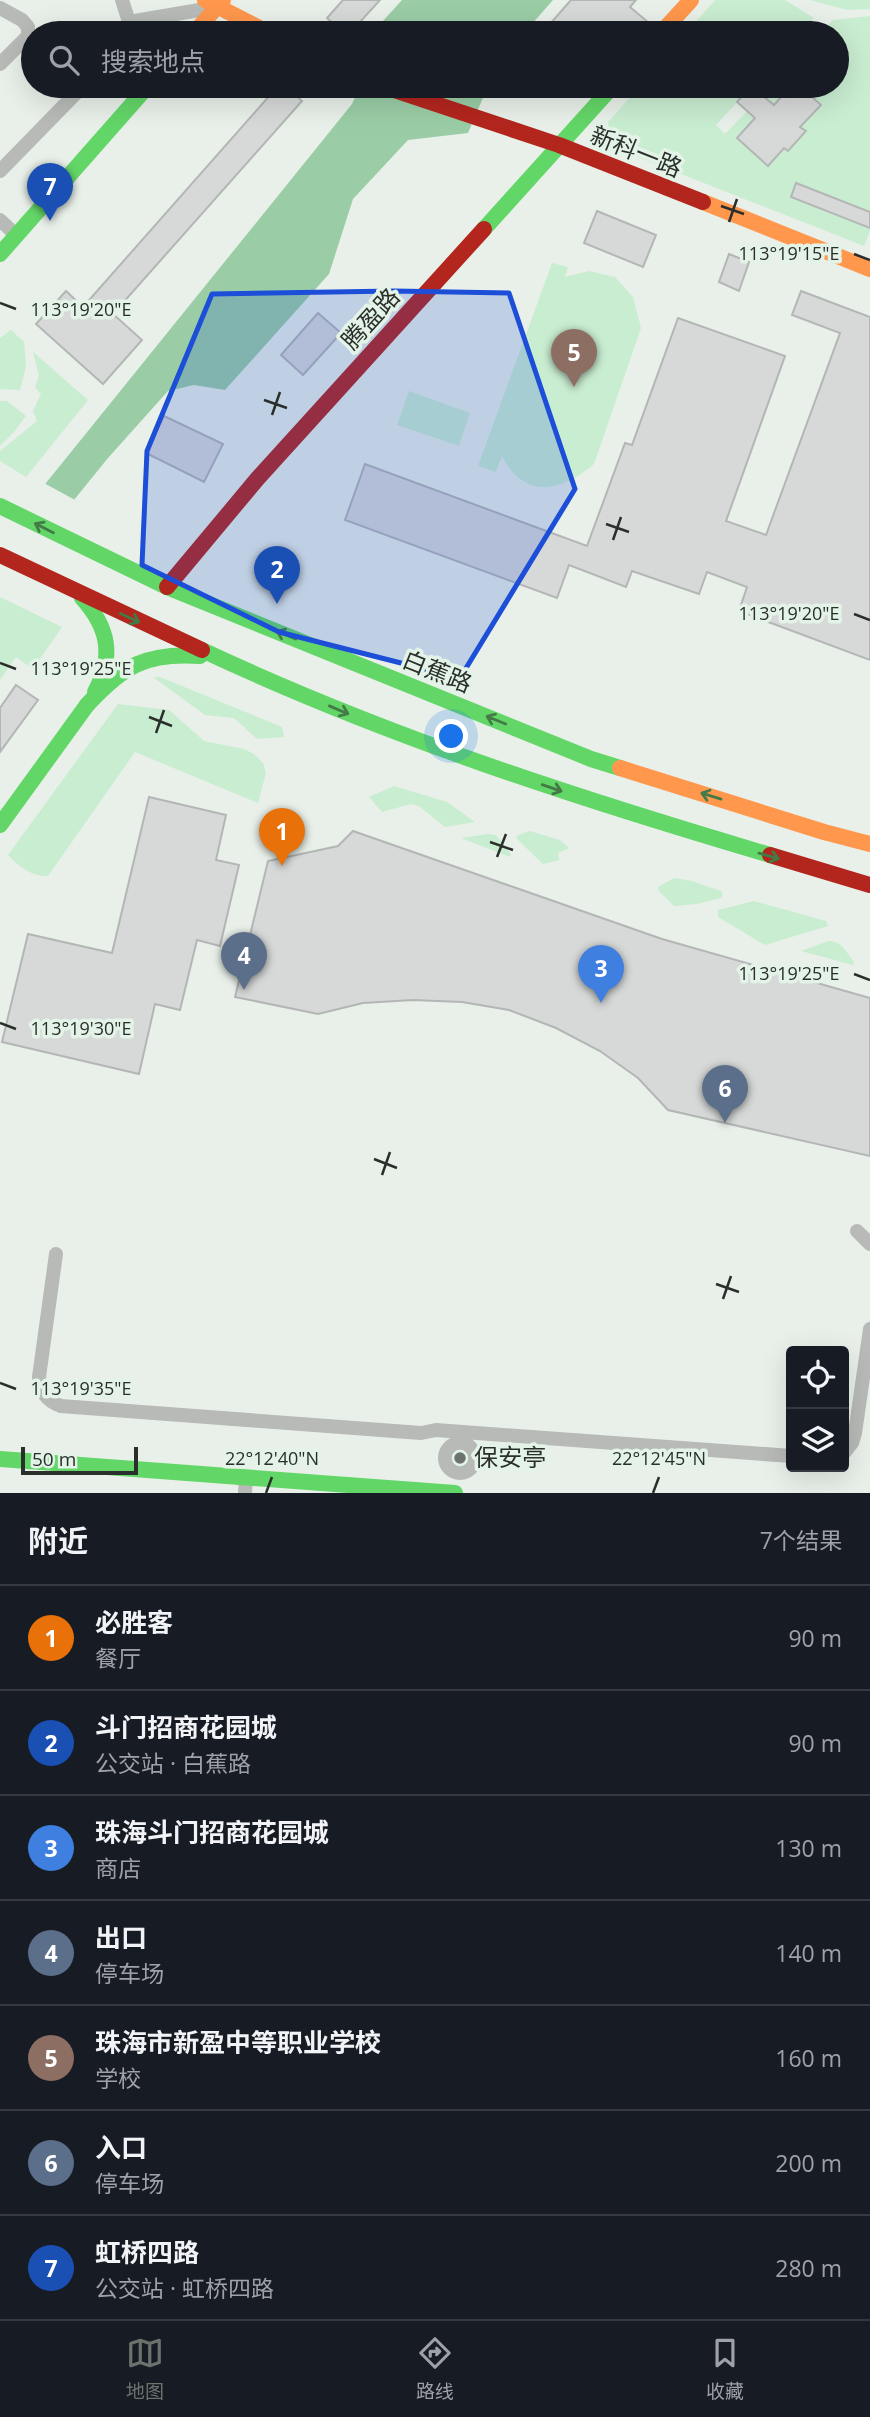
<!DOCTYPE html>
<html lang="zh">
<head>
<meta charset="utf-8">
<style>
	body { margin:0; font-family:"Open Sans","Noto Sans SC",sans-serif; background:#20242c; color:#f1f3f6 }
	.controls { position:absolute; right:21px; bottom:21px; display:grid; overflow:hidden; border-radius:7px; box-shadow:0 7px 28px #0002 }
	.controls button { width:63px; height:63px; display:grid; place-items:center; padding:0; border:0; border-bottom:2px solid #363941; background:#171b24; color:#f1f3f6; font:35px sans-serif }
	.scale { position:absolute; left:21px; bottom:18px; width:117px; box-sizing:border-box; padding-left:7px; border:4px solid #2a2f2b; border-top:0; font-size:19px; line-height:24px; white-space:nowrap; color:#2a2f2b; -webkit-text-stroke:5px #e4f3e7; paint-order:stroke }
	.you { position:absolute; left:452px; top:737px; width:24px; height:24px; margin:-18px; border:5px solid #fff; border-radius:50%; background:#1a73e8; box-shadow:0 0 0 10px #1a73e833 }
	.badge { display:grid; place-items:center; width:46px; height:46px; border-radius:50%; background:#6c736e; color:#fff; font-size:23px; font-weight:700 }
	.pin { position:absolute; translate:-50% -58px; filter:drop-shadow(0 2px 4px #0008) }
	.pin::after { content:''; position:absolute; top:37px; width:24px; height:21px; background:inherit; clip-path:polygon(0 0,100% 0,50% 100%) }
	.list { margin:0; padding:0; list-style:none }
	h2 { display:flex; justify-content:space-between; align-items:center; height:91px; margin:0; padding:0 28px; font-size:30px }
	h2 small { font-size:23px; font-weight:400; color:#9ea1a6 }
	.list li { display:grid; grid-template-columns:46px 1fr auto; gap:21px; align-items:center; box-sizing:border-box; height:105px; padding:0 28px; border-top:2px solid #363941 }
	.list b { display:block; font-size:26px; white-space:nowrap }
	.list p { margin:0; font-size:23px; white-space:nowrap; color:#9ea1a6 }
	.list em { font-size:23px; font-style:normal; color:#9ea1a6 }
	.icon { flex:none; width:38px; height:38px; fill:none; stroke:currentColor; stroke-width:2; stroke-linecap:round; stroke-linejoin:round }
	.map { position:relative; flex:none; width:870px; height:1493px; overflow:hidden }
	.search { position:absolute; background:#171b24; box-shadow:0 7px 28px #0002; left:21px; right:21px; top:21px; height:77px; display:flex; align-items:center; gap:18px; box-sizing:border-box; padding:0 24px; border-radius:38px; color:#9ea1a6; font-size:26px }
	.sheet { height:826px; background:#171b24 }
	nav { display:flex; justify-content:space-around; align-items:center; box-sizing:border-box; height:98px; border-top:2px solid #363941; background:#171b24; font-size:19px; color:#9ea1a6 }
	nav a { display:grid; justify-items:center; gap:4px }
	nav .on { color:#6c736e }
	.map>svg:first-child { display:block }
	.green { fill:#c9edd1 }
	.water { fill:#9acda6 }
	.pier { fill:#e8f0e9 }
	.building { fill:#d7d9d9; stroke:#b3b6b5; stroke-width:2 }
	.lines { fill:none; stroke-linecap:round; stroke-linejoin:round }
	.street { stroke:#b7bab7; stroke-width:14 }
	.fast { stroke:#63d668; stroke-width:16 }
	.slow { stroke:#ff974d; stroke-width:16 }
	.jam { stroke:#b3261e; stroke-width:16 }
	.oneway { stroke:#447a46 }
	.marked { fill:#1d4ed8; fill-opacity:0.2; stroke:#1d4ed8; stroke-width:5; stroke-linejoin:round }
	.ticks { fill:none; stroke:#2a2f2b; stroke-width:2.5 }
	.poi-dot { fill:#6c736e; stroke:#e4f3e7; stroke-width:2.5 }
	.labels { text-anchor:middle; stroke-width:7; stroke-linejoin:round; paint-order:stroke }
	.street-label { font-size:24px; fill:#2a2f2b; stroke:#e4f3e7 }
	.poi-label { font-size:24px; fill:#2a2f2b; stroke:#e4f3e7; text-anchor:start }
	.ticks-label { font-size:18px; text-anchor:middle; fill:#2a2f2b; stroke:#e4f3e7; stroke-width:7; stroke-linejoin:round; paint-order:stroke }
</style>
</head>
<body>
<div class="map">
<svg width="870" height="1493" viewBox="0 0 870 1493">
	<rect width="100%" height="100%" fill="#e8f0e9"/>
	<g class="green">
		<polygon points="715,0 785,0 814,18 800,33 686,33"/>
		<polygon points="810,0 870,0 870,9 847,10"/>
		<polygon points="870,16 870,231 864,246 610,146 608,122 640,86 752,86 716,125 725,134 771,86 837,86 837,33 820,33 833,20"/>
		<path d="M552,263L568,267L565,277L589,271L615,277L633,297L641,328L594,464C561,492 524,500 502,456L496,472L478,466Z"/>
		<polygon points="11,330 24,342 26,367 20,390 0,389 0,338"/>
		<polygon points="33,352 88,400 26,477 0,461 0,451 37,421 33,411 41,394 35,387 39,376"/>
		<polygon points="409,391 470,413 459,446 397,425"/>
		<polygon points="0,401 7,401 26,416 14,432 0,446"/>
		<polygon points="0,597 62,627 33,669 16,657 0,680"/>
		<polygon points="160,677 282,727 284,737 257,739 234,718 205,715 153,677"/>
		<path d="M118,704L169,710L204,741L244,749L254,754L263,763L266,773L258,803L135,752L48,876C32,877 18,866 8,855Z"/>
		<polygon points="394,786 447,802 475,822 445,827 419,806 411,804 382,812 369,797"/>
		<polygon points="530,831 560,840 569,848 558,853 559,860 543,864 516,838 518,835"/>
		<polygon points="488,834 496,835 511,854 510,857 461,838"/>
		<polygon points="674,878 692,881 721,891 723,894 721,898 697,904 674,906 659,891 658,887"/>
		<polygon points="754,901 826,921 828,926 765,945 718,917 718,910"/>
		<path d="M829,941C842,941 847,953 854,962L853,965L801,951Z"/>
	</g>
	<g class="water">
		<polygon points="402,0 553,0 524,33 372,33"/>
		<polygon points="360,86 488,86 468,133 408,140 353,199 329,274 225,390 194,385 168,391 108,458 0,591 0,540 352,104"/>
	</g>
	<polygon class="pier" points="42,482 77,501 0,595 0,534"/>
	<g class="building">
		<polygon points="343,0 380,0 350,33 343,33 327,18"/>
		<polygon points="571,0 636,0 630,7 649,23 640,33 542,33"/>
		<polygon points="278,86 285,86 302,101 113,314 142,340 103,384 36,324 66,291 83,307"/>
		<polygon points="751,86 774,105 791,86 800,86 821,105 800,127 806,131 788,151 784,148 768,166 737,138 755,118 737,102"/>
		<polygon points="796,183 870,212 870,228 791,197"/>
		<polygon points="597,211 656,235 643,267 584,243"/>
		<polygon points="729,254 749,262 739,291 719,282"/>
		<polygon points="801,291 870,317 870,660 739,611 747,587 707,572 699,594 632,571 626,587 569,565 557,598 345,520 365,464 587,546 625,443 632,445 678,318 785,356 726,521 766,535 840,333 792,315"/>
		<polygon points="318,313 341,333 303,375 281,355"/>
		<polygon points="164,416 223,444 204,482 146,453"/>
		<polygon points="16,685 38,700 0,752 0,708"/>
		<polygon points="149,797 226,815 216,860 239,865 220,946 197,940 180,1010 155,1004 139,1074 2,1042 28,934 112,953"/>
		<polygon points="353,831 662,939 870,998 870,1156 668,1110 638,1078 600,1051 556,1028 509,1010 462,1002 413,1000 363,1003 318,1014 235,997 268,861 338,846"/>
	</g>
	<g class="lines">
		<g class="street">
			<polyline points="122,0 129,22 129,33"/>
			<polyline points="0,8 22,20 28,27 28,36 0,64"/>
			<polyline points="129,22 217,7"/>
			<polyline points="0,171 83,86"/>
			<polyline points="0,220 16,235"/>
			<polyline points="857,1231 870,1244"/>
			<path d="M56,1254L39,1377C41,1392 46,1401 61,1406L421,1433L436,1430L791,1456"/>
			<circle cx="460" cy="1458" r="15"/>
			<polyline points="844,1453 852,1443 855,1433 870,1329"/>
			<polyline points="245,1493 246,1477"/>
		</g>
		<g class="fast">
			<polyline points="484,229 613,86"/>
			<polyline points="0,254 148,86"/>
			<polyline points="0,506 167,587 591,759 620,768"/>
			<path d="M82,598C109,628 114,656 95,692"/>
			<path d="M202,650C385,736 577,798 770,855"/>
			<path d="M87,705C123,666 146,652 200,656"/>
			<polyline points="0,825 87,705"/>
			<polyline points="0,1459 455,1493"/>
		</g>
		<g class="slow">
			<polyline points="205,0 269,33"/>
			<polyline points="194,33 223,0"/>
			<polyline points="661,33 691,0"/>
			<polyline points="703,202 870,269"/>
			<polyline points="620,768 824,832 870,844"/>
		</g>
		<g class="jam">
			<polyline points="382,86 559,145 703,202"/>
			<polyline points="0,555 202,650"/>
			<polyline points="167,587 258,478 484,229"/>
			<polyline points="770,855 870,885"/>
		</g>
	</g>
	<defs><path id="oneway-shaft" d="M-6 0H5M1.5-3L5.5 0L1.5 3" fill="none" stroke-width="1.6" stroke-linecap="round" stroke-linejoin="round" transform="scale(1.75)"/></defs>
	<g class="oneway">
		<use href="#oneway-shaft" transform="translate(44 528) rotate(-153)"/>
		<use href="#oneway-shaft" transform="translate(130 618) rotate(25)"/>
		<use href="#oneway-shaft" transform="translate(286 635) rotate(-158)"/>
		<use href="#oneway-shaft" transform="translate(339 710) rotate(23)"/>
		<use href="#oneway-shaft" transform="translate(496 720) rotate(-158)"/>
		<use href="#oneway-shaft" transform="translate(552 788) rotate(19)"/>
		<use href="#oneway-shaft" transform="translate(711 796) rotate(-163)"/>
		<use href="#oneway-shaft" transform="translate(769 856) rotate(16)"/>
	</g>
	<path class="marked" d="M394,291L509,293L575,489L460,678L279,632L142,565L147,451L212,294Z"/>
	<path class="ticks" d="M721,206L744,214M729,222L737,199M854,254L870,260M0,303L16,309M264,400L287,408M272,415L280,392M606,524L629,532M613,540L621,517M854,614L870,620M0,663L16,669M149,717L172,726M156,733L164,710M490,842L513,850M497,857L506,834M854,974L870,980M0,1023L16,1029M374,1159L397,1168M382,1175L390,1152M716,1284L739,1292M723,1299L731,1276M0,1383L16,1389M266,1493L272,1477M653,1493L659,1477"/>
	<circle class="poi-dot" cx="460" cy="1458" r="7"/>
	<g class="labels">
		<g class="street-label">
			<text transform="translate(636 152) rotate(22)" y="8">新科一路</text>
			<text transform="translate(371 319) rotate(-48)" y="8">腾盈路</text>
			<text transform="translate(437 672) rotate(22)" y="8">白蕉路</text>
		</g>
		<g class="poi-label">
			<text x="474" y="1466">保安亭</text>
		</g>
	</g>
	<g class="ticks-label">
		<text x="789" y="260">113°19'15"E</text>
		<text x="81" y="316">113°19'20"E</text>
		<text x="789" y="620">113°19'20"E</text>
		<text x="81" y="675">113°19'25"E</text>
		<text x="789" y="980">113°19'25"E</text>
		<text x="81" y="1035">113°19'30"E</text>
		<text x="81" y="1395">113°19'35"E</text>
		<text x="272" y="1465">22°12'40"N</text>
		<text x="659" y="1465">22°12'45"N</text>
	</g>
</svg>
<div class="controls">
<button><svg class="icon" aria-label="locate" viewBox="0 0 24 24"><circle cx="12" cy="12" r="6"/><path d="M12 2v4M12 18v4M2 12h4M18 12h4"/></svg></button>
<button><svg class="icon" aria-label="layers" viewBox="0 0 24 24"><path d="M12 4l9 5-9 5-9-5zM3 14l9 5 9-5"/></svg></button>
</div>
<div class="scale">50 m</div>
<div class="you"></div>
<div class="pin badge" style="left:282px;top:866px;background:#e8710a">1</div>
<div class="pin badge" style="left:277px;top:604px;background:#1a4fb4">2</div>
<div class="pin badge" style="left:601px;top:1003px;background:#3f7fe0">3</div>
<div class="pin badge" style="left:244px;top:990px;background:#5c6f8a">4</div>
<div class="pin badge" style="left:574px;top:387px;background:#8d6e63">5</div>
<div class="pin badge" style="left:725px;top:1123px;background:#5c6f8a">6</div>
<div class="pin badge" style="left:50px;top:221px;background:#1a4fb4">7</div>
<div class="search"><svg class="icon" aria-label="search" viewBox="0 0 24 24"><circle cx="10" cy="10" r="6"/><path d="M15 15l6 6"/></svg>搜索地点</div>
</div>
<section class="sheet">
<h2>附近<small>7个结果</small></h2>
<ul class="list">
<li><span class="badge" style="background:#e8710a">1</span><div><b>必胜客</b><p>餐厅</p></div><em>90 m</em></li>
<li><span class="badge" style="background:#1a4fb4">2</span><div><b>斗门招商花园城</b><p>公交站 · 白蕉路</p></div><em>90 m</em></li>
<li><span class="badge" style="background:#3f7fe0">3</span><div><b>珠海斗门招商花园城</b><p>商店</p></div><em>130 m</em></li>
<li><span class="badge" style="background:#5c6f8a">4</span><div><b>出口</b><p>停车场</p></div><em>140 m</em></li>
<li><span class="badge" style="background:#8d6e63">5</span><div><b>珠海市新盈中等职业学校</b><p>学校</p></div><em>160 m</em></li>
<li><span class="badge" style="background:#5c6f8a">6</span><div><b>入口</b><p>停车场</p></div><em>200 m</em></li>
<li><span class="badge" style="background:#1a4fb4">7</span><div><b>虹桥四路</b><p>公交站 · 虹桥四路</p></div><em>280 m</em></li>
</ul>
</section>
<nav>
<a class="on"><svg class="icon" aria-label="map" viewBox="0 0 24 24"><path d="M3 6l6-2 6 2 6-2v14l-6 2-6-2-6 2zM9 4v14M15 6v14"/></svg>地图</a>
<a><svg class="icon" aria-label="directions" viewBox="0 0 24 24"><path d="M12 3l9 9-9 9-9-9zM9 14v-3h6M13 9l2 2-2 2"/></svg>路线</a>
<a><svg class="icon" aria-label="saved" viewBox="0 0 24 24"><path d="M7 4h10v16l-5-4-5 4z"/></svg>收藏</a>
</nav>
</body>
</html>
